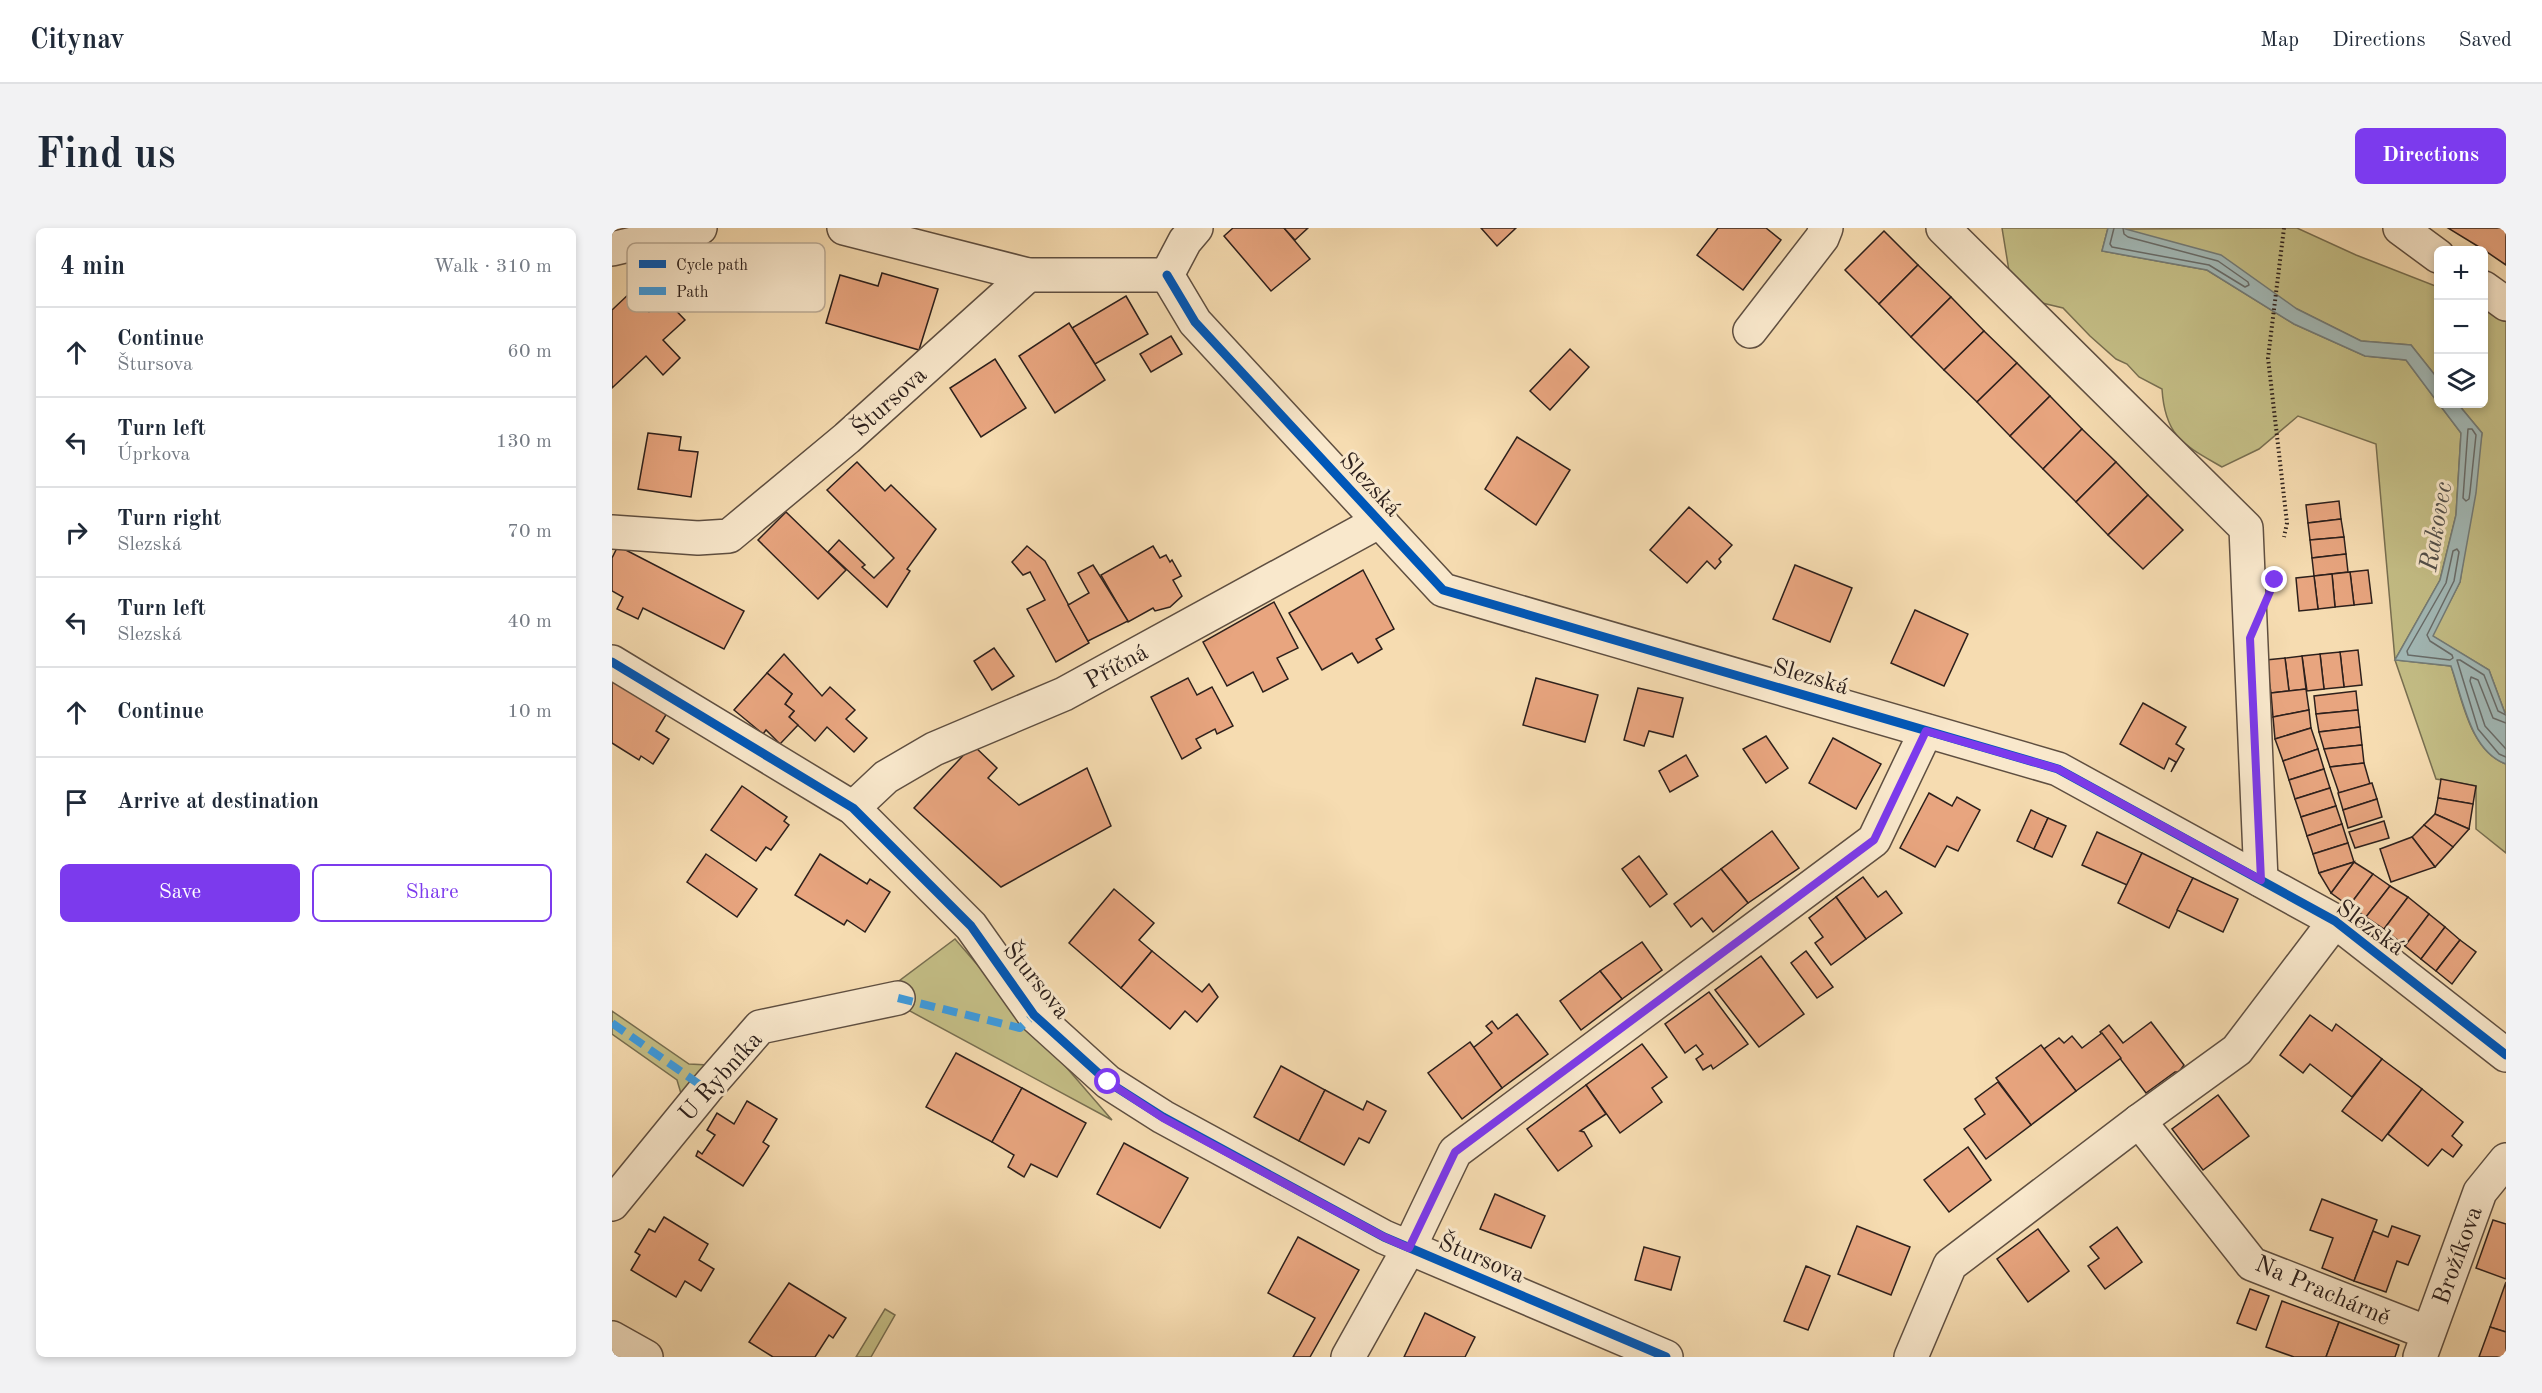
<!DOCTYPE html>
<html lang="en">
<head>
<meta charset="utf-8">
<style>
	body { margin:0; font-family:"Old Standard TT",serif; background:#f2f2f3; color:#1f2937 }
	.controls { position:absolute; right:18px; top:18px; display:grid; overflow:hidden; border-radius:9px; box-shadow:0 3px 9px #0003 }
	.controls button { width:54px; height:54px; display:grid; place-items:center; padding:0; border:0; border-bottom:2px solid #e0e1e3; background:#fff; color:#1f2937; font:30px sans-serif }
	.stop { position:absolute; width:18px; height:18px; margin:-14px; border:4px solid #7c3aed; border-radius:50%; background:#fff }
	.stop.end { background:#7c3aed; border-color:#fff; box-shadow:0 2px 6px #0008 }
	.list { margin:0; padding:0; list-style:none }
	h2 { display:flex; justify-content:space-between; align-items:center; height:78px; margin:0; padding:0 24px; font-size:26px }
	h2 small { font-size:20px; font-weight:400; color:#747a83 }
	.list li { display:grid; grid-template-columns:39px 1fr auto; gap:18px; align-items:center; box-sizing:border-box; height:90px; padding:0 24px; border-top:2px solid #e0e1e3 }
	.list b { display:block; font-size:22px; white-space:nowrap }
	.list p { margin:0; font-size:20px; white-space:nowrap; color:#747a83 }
	.list em { font-size:20px; font-style:normal; color:#747a83 }
	.actions { display:flex; gap:12px; padding:18px 24px }
	.actions a { flex:1; padding:14px 0; border:2px solid #7c3aed; border-radius:9px; text-align:center; font-size:21px; color:#7c3aed }
	.actions .main { background:#7c3aed; color:#fff }
	.icon { flex:none; width:33px; height:33px; fill:none; stroke:currentColor; stroke-width:2; stroke-linecap:round; stroke-linejoin:round }
	.map { position:relative; flex:none; width:1894px; height:1129px; overflow:hidden; border-radius:9px }
	header { display:flex; align-items:center; gap:36px; box-sizing:border-box; height:84px; padding:0 30px; background:#fff; border-bottom:2px solid #e0e1e3 }
	header strong { font-size:28px }
	nav { display:flex; gap:33px; margin-inline-start:auto; font-size:21px }
	.intro { display:flex; align-items:center; justify-content:space-between; box-sizing:border-box; height:144px; padding:0 36px }
	h1 { margin:0; font-size:42px }
	.button { padding:15px 27px; border-radius:9px; background:#7c3aed; color:#fff; font-size:21px; font-weight:700 }
	main { display:flex; gap:36px; padding:0 36px }
	aside { flex:1; background:#fff; border-radius:9px; box-shadow:0 3px 9px #0003 }
	.map>svg:first-child { display:block }
	.green { fill:#c4be86; stroke:#786f51; stroke-width:1.5 }
	.water { fill:#a2b9b7; stroke:#737c79; stroke-width:1.5 }
	.lines { fill:none; stroke-linecap:round; stroke-linejoin:round }
	.shore { stroke:#686c6a; stroke-width:1.5 }
	.building { fill:#e8a57f; stroke:#2d201c; stroke-width:1.5 }
	.minor-casing { stroke:#5f4f41; stroke-width:36 }
	.path { stroke:#2d201c; stroke-width:4; stroke-dasharray:1.5 3; stroke-linecap:butt }
	.minor { stroke:#f9e8cc; stroke-width:33 }
	.quiet { stroke:#3d9bdf; stroke-width:8; stroke-dasharray:15 8; stroke-linecap:butt }
	.cycleway-casing { stroke:#f9e8cc; stroke-width:13 }
	.cycleway { stroke:#0057b8; stroke-width:9 }
	.route { stroke:#7c3aed; stroke-width:8 }
	.labels { text-anchor:middle; stroke-width:6; stroke-linejoin:round; paint-order:stroke }
	.street-label { font-size:24px; fill:#2d201c; stroke:#f9e8cc }
	.water-label { font-size:26px; font-style:italic; fill:#504e4a; stroke:#f9e8cc }
	.key { fill:#f9e8cc; stroke:#bcac97; stroke-width:1.5 }
	.key-label { font-size:16px; fill:#2d201c }
</style>
</head>
<body>
<header>
<strong>Citynav</strong>
<nav><a>Map</a><a>Directions</a><a>Saved</a></nav>
</header>
<div class="intro"><h1>Find us</h1><a class="button">Directions</a></div>
<main>
<aside>
<h2>4 min<small>Walk · 310 m</small></h2>
<ul class="list">
<li><svg class="icon" aria-label="ahead" viewBox="0 0 24 24"><path d="M12 20V5M6 11l6-6 6 6"/></svg><div><b>Continue</b><p>Štursova</p></div><em>60 m</em></li>
<li><svg class="icon" aria-label="left" viewBox="0 0 24 24"><path d="M17 20v-9H6M10 6l-5 5 5 5"/></svg><div><b>Turn left</b><p>Úprkova</p></div><em>130 m</em></li>
<li><svg class="icon" aria-label="right" viewBox="0 0 24 24"><path d="M7 20v-9h11M14 6l5 5-5 5"/></svg><div><b>Turn right</b><p>Slezská</p></div><em>70 m</em></li>
<li><svg class="icon" aria-label="left" viewBox="0 0 24 24"><path d="M17 20v-9H6M10 6l-5 5 5 5"/></svg><div><b>Turn left</b><p>Slezská</p></div><em>40 m</em></li>
<li><svg class="icon" aria-label="ahead" viewBox="0 0 24 24"><path d="M12 20V5M6 11l6-6 6 6"/></svg><div><b>Continue</b></div><em>10 m</em></li>
<li><svg class="icon" aria-label="arrive" viewBox="0 0 24 24"><path d="M6 21V4h12l-3 4 3 4H6"/></svg><div><b>Arrive at destination</b></div></li>
</ul>
<div class="actions"><a class="main">Save</a><a>Share</a></div>
</aside>
<div class="map">
<svg width="1894" height="1129" viewBox="0 0 1894 1129">
	<rect width="100%" height="100%" fill="#f6dcb1"/>
	<filter id="stains"><feTurbulence type="fractalNoise" baseFrequency=".00333" numOctaves="4"/><feColorMatrix values="0 0 0 0 .2 0 0 0 0 .09 0 0 0 0 .02 0 0 0 .5 -.17"/></filter>
	<radialGradient id="worn" r=".72"><stop offset=".6" stop-color="#630" stop-opacity="0"/><stop offset="1" stop-color="#630" stop-opacity=".3"/></radialGradient>
	<g class="green">
		<path d="M1390,0H1496L1490,23L1595,42L1682,96L1753,128L1794,132L1849,205L1844,287L1828,352L1783,432L1839,438C1850,471 1858,523 1894,536V625L1864,601V558L1824,551L1783,432L1764,216L1686,188L1647,221L1610,239C1572,217 1553,209 1550,161L1527,149L1515,136L1504,131L1478,108L1451,80L1422,73L1398,49Z"/>
		<polygon points="1685,0 1744,27 1826,59 1826,151 1799,117 1749,113 1685,81 1509,1"/>
		<polygon points="1872,76 1894,91 1894,488 1877,442 1820,408 1848,354 1870,205 1846,176 1872,176"/>
		<polygon points="343,711 500,892 296,782 279,759"/>
		<polygon points="0,783 77,836 96,837 70,869 65,852 0,806"/>
		<polygon points="273,1081 283,1087 259,1129 244,1129"/>
	</g>
	<g class="water">
		<polygon points="1496,0 1510,0 1609,27 1685,81 1749,113 1799,117 1826,151 1826,175 1794,132 1753,128 1682,96 1595,42 1490,23"/>
		<path d="M1827,176H1846L1870,205L1864,265L1848,354L1821,408L1877,442L1894,488V536C1858,523 1851,471 1839,438L1783,432L1828,352L1844,287L1849,205Z"/>
	</g>
	<g class="lines">
		<g class="shore">
			<polyline points="1502,0 1498,16 1500,19 1597,37 1633,59 1637,57 1636,54 1606,33 1516,9 1512,6 1511,0"/>
			<polygon points="1856,201 1860,201 1864,207 1858,264 1857,271 1854,273 1851,270"/>
			<polygon points="1845,321 1847,324 1842,353 1815,407 1818,413 1840,427 1841,430 1838,432 1796,427 1795,423 1834,355 1841,323"/>
			<polyline points="1894,487 1886,483 1872,447 1848,432 1845,432 1866,501 1887,526 1894,529"/>
			<polyline points="1894,495 1881,490 1866,452 1859,449 1858,453 1873,498 1894,521"/>
		</g>
	</g>
	<g class="building">
		<polygon points="621,0 672,0 698,31 659,63 612,8"/>
		<polygon points="672,0 696,0 683,12"/>
		<polygon points="869,0 904,0 885,18"/>
		<polygon points="1106,0 1154,0 1169,12 1131,62 1085,27"/>
		<polygon points="1836,0 1894,0 1894,37 1872,22"/>
		<polygon points="1272,3 1306,37 1267,76 1233,42"/>
		<polygon points="1306,37 1339,69 1299,109 1267,76"/>
		<polygon points="270,45 326,61 307,122 214,95 228,47 266,58"/>
		<polygon points="20,63 37,84 52,70 73,92 51,112 68,130 51,147 34,128 0,160 0,82"/>
		<polygon points="514,68 536,106 483,136 460,100"/>
		<polygon points="1339,69 1372,103 1332,142 1299,109"/>
		<polygon points="457,95 493,152 443,185 407,128"/>
		<polygon points="1372,103 1405,135 1365,174 1332,142"/>
		<polygon points="559,108 570,126 539,144 528,126"/>
		<polygon points="958,121 977,139 938,182 918,163"/>
		<polygon points="383,131 414,180 369,209 338,160"/>
		<polygon points="1405,135 1438,168 1398,208 1365,174"/>
		<polygon points="1438,168 1470,201 1431,241 1398,208"/>
		<polygon points="1470,201 1504,234 1464,274 1431,241"/>
		<polygon points="36,205 69,209 67,222 86,224 79,269 26,261"/>
		<polygon points="905,209 958,242 924,297 873,261"/>
		<polygon points="245,234 273,263 279,257 324,301 295,341 298,343 275,379 216,324 227,312 253,337 250,339 262,350 282,330 215,262"/>
		<polygon points="1504,234 1536,267 1496,307 1464,274"/>
		<polygon points="1536,267 1571,302 1531,341 1496,307"/>
		<polygon points="1727,273 1729,291 1696,295 1694,277"/>
		<polygon points="1077,279 1120,317 1107,331 1109,334 1103,341 1095,333 1075,355 1038,322"/>
		<polygon points="174,284 234,342 206,371 146,312"/>
		<polygon points="1729,291 1732,309 1698,312 1696,295"/>
		<polygon points="1732,309 1734,326 1700,330 1698,312"/>
		<polygon points="6,318 132,383 112,421 31,380 26,391 5,381 11,369 0,363 0,330"/>
		<polygon points="415,318 433,333 477,415 444,434 415,381 433,372 418,344 411,347 400,334"/>
		<polygon points="541,318 548,330 554,327 558,334 560,332 569,348 561,352 570,368 558,379 543,383 541,380 516,394 489,347"/>
		<polygon points="1734,326 1736,344 1702,348 1700,330"/>
		<polygon points="481,337 516,393 476,413 456,377 477,365 466,345"/>
		<polygon points="1183,337 1240,360 1218,414 1161,391"/>
		<polygon points="751,342 782,401 764,411 770,421 746,435 740,425 710,442 677,385"/>
		<polygon points="1756,342 1760,375 1742,377 1738,344"/>
		<polygon points="1738,344 1742,377 1723,379 1720,346"/>
		<polygon points="1720,346 1723,379 1706,381 1702,348"/>
		<polygon points="1702,348 1706,381 1687,383 1684,350"/>
		<polygon points="662,374 686,420 665,430 676,451 651,464 641,444 615,458 591,414"/>
		<polygon points="1303,382 1356,406 1332,458 1279,435"/>
		<polygon points="382,420 402,448 380,462 362,433"/>
		<polygon points="1746,422 1750,457 1732,459 1728,424"/>
		<polygon points="1728,424 1732,459 1712,461 1708,426"/>
		<polygon points="172,426 210,468 218,459 243,482 234,491 255,510 242,524 215,499 203,513 177,489 182,483 173,476 180,466 155,445"/>
		<polygon points="1708,426 1712,461 1695,463 1690,428"/>
		<polygon points="1690,428 1694,461 1677,463 1673,430"/>
		<polygon points="1673,430 1677,463 1659,465 1654,432"/>
		<polygon points="155,445 180,466 173,476 182,483 177,489 186,497 168,516 154,502 151,506 122,482"/>
		<polygon points="0,447 57,482 44,503 57,511 41,536 29,528 27,532 0,515"/>
		<polygon points="576,450 585,467 600,459 621,498 605,506 603,501 584,511 589,520 570,531 539,469"/>
		<polygon points="924,450 986,467 973,514 911,497"/>
		<polygon points="1026,460 1071,470 1061,509 1037,503 1032,518 1012,512"/>
		<polygon points="1694,461 1697,482 1661,489 1659,465"/>
		<polygon points="1744,463 1746,482 1704,486 1702,468"/>
		<polygon points="1531,475 1574,499 1564,516 1572,521 1559,544 1564,534 1557,530 1552,541 1508,516"/>
		<polygon points="1697,482 1699,500 1663,511 1661,489"/>
		<polygon points="1746,482 1748,499 1707,504 1704,486"/>
		<polygon points="1748,499 1750,517 1712,521 1707,504"/>
		<polygon points="1699,500 1706,521 1671,533 1663,511"/>
		<polygon points="1154,508 1176,540 1154,555 1131,521"/>
		<polygon points="1221,510 1269,536 1244,581 1197,555"/>
		<polygon points="361,517 385,540 376,550 407,577 475,540 499,598 389,659 302,580"/>
		<polygon points="1750,517 1752,535 1718,539 1712,521"/>
		<polygon points="1706,521 1712,541 1677,552 1671,533"/>
		<polygon points="1074,527 1086,548 1058,564 1047,543"/>
		<polygon points="1752,535 1758,556 1727,565 1718,539"/>
		<polygon points="1712,541 1718,560 1683,571 1677,552"/>
		<polygon points="1829,551 1864,558 1861,576 1826,570"/>
		<polygon points="1760,555 1765,571 1731,582 1726,565"/>
		<polygon points="130,558 175,589 172,593 177,597 159,622 154,619 144,633 99,602"/>
		<polygon points="1718,560 1724,578 1689,589 1683,571"/>
		<polygon points="1317,565 1340,578 1345,569 1368,582 1346,623 1335,618 1323,639 1288,620"/>
		<polygon points="1826,570 1861,576 1857,601 1823,586"/>
		<polygon points="1765,571 1770,589 1736,600 1731,582"/>
		<polygon points="1724,578 1730,596 1695,608 1689,589"/>
		<polygon points="1419,582 1436,590 1422,621 1405,613"/>
		<polygon points="1823,586 1857,601 1841,619 1812,597"/>
		<polygon points="1436,590 1454,598 1440,629 1422,621"/>
		<polygon points="1772,593 1777,610 1743,620 1737,604"/>
		<polygon points="1730,596 1736,615 1701,626 1695,608"/>
		<polygon points="1812,597 1841,619 1823,639 1800,609"/>
		<polygon points="1160,603 1187,640 1136,675 1109,641"/>
		<polygon points="1485,604 1530,625 1515,657 1470,637"/>
		<polygon points="1800,609 1823,639 1779,654 1768,621"/>
		<polygon points="1736,615 1742,634 1707,645 1701,626"/>
		<polygon points="1530,625 1581,650 1557,700 1506,675"/>
		<polygon points="94,626 145,661 125,689 75,654"/>
		<polygon points="208,626 255,656 258,651 278,664 253,704 235,692 232,697 183,667"/>
		<polygon points="1027,628 1055,666 1038,679 1010,641"/>
		<polygon points="1742,634 1761,646 1737,678 1719,665"/>
		<polygon points="1742,634 1719,665 1707,645"/>
		<polygon points="1109,641 1136,675 1101,704 1090,690 1079,699 1062,676"/>
		<polygon points="1761,646 1778,658 1754,689 1737,678"/>
		<polygon points="1251,649 1266,669 1274,663 1290,685 1254,711 1224,669"/>
		<polygon points="1581,650 1626,671 1611,704 1565,682"/>
		<polygon points="1778,658 1796,669 1772,701 1754,689"/>
		<polygon points="502,661 542,695 527,712 540,723 509,760 457,715"/>
		<polygon points="1224,669 1254,711 1219,737 1203,715 1211,709 1197,690"/>
		<polygon points="1796,669 1817,686 1793,718 1772,701"/>
		<polygon points="1817,686 1833,699 1809,731 1793,718"/>
		<polygon points="1833,699 1848,712 1824,743 1809,731"/>
		<polygon points="1848,712 1864,724 1840,756 1824,743"/>
		<polygon points="1030,714 1050,742 1010,771 988,743"/>
		<polygon points="540,723 590,764 597,756 606,769 585,794 573,783 558,801 509,760"/>
		<polygon points="1194,723 1221,759 1205,770 1179,735"/>
		<polygon points="1149,728 1192,786 1147,819 1103,762"/>
		<polygon points="988,743 1010,771 969,802 948,773"/>
		<polygon points="1097,764 1136,816 1101,841 1099,837 1091,842 1084,831 1091,826 1084,817 1073,825 1053,796"/>
		<polygon points="905,786 936,826 890,860 861,820 880,805 874,798 880,793 886,801"/>
		<polygon points="1698,787 1720,803 1724,796 1770,831 1740,869 1698,836 1691,845 1668,827"/>
		<polygon points="1539,794 1572,837 1567,844 1563,844 1534,865 1488,804 1497,797 1511,815"/>
		<polygon points="1490,805 1509,830 1464,863 1432,821 1447,810 1452,815 1460,808 1470,820"/>
		<polygon points="858,814 890,860 850,891 816,845"/>
		<polygon points="1030,816 1055,849 1040,860 1050,874 1008,905 974,857"/>
		<polygon points="1429,817 1464,863 1419,897 1384,850"/>
		<polygon points="344,825 410,860 380,914 314,879"/>
		<polygon points="1770,831 1810,861 1770,913 1730,883"/>
		<polygon points="669,838 713,862 687,913 642,889"/>
		<polygon points="1386,854 1419,897 1374,931 1352,901 1373,886 1363,871"/>
		<polygon points="974,857 994,886 968,903 972,904 980,918 946,943 915,901"/>
		<polygon points="410,860 474,895 445,949 419,936 412,949 396,939 402,927 380,914"/>
		<polygon points="1810,861 1851,894 1840,908 1850,917 1841,929 1830,921 1816,938 1776,906"/>
		<polygon points="713,862 751,882 755,873 774,883 757,915 747,910 732,937 687,913"/>
		<polygon points="1606,867 1637,908 1591,942 1560,901"/>
		<polygon points="135,873 165,891 151,914 157,918 131,958 84,928 86,923 90,926 103,907 95,902 105,885 122,896"/>
		<polygon points="512,915 576,950 548,1000 485,966"/>
		<polygon points="1356,919 1379,952 1337,984 1312,952"/>
		<polygon points="883,966 933,988 919,1020 868,1001"/>
		<polygon points="1710,971 1765,992 1742,1053 1710,1040 1721,1010 1698,1002"/>
		<polygon points="52,989 96,1016 87,1032 102,1041 89,1063 73,1053 64,1069 19,1042 28,1027 23,1024 37,1001 43,1004"/>
		<polygon points="1881,992 1894,996 1894,1051 1864,1040"/>
		<polygon points="1245,998 1298,1019 1279,1067 1226,1046"/>
		<polygon points="1780,998 1808,1008 1796,1037 1785,1033 1774,1064 1742,1053 1761,1003 1776,1009"/>
		<polygon points="1505,999 1530,1034 1493,1061 1476,1038 1487,1030 1478,1019"/>
		<polygon points="1426,1001 1457,1043 1416,1074 1385,1031"/>
		<polygon points="686,1009 747,1042 698,1129 681,1129 703,1090 656,1065"/>
		<polygon points="1032,1019 1068,1029 1059,1062 1023,1052"/>
		<polygon points="1194,1038 1218,1048 1196,1102 1172,1093"/>
		<polygon points="1894,1054 1894,1104 1878,1099"/>
		<polygon points="177,1055 234,1090 221,1110 217,1107 203,1129 161,1129 137,1114"/>
		<polygon points="1638,1061 1657,1068 1644,1102 1625,1095"/>
		<polygon points="1670,1073 1727,1094 1714,1129 1682,1129 1654,1119"/>
		<polygon points="813,1085 863,1109 853,1129 792,1129"/>
		<polygon points="1727,1094 1787,1117 1783,1129 1714,1129"/>
		<polygon points="1878,1099 1894,1104 1894,1129 1867,1129"/>
	</g>
	<g class="lines">
		<defs>
			<g id="minor">
				<polyline points="232,0 416,47 555,47"/>
				<polyline points="1331,0 1634,300 1649,652"/>
				<polyline points="1788,0 1826,28"/>
				<polyline points="0,21 88,0"/>
				<polyline points="555,47 583,94 831,362 1446,541 1723,693 1894,827"/>
				<polyline points="555,47 573,13 584,0"/>
				<polyline points="1872,60 1894,76"/>
				<polyline points="1138,103 1210,10 1214,0"/>
				<polyline points="0,304 86,310 117,308 235,210 416,47"/>
				<polyline points="0,434 241,580 359,698 422,787 496,854 551,889 772,1009 1054,1129"/>
				<polyline points="241,580 274,549 322,521 452,466 768,293"/>
				<polyline points="1527,893 1640,1036 1816,1105"/>
				<polyline points="0,976 94,861 148,799 286,770"/>
				<polyline points="0,1110 34,1129"/>
				<polyline points="736,1129 797,1020 843,924 1262,612 1314,503"/>
				<polyline points="1299,1129 1338,1037 1527,893 1625,822 1723,693"/>
				<polyline points="1808,1129 1868,964 1894,932"/>
			</g>
		</defs>
		<use href="#minor" class="minor-casing"/>
		<polyline class="path" points="1672,0 1656,130 1675,295 1672,309"/>
		<use href="#minor" class="minor"/>
		<g class="quiet">
			<polyline points="286,770 408,800 422,787"/>
			<polyline points="0,795 94,861"/>
		</g>
		<defs>
			<g id="cycleway">
				<polyline points="555,47 583,94 831,362 1446,541 1723,693 1894,827"/>
				<polyline points="0,434 241,580 359,698 422,787 496,854 551,889 772,1009 1054,1129"/>
			</g>
		</defs>
		<use href="#cycleway" class="cycleway-casing"/>
		<use href="#cycleway" class="cycleway"/>
	</g>
	<g class="lines">
		<polyline class="route" points="496,854 551,890 772,1009 797,1020 843,924 1262,612 1314,503 1446,541 1649,652 1638,410 1663,352"/>
	</g>
	<g class="labels">
		<g class="street-label">
			<text transform="translate(277 173) rotate(-42)" y="8">Štursova</text>
			<text transform="translate(759 256) rotate(47)" y="8">Slezská</text>
			<text transform="translate(504 438) rotate(-29)" y="8">Příčná</text>
			<text transform="translate(1199 448) rotate(16)" y="8">Slezská</text>
			<text transform="translate(1759 699) rotate(36)" y="8">Slezská</text>
			<text transform="translate(425 752) rotate(51)" y="8">Štursova</text>
			<text transform="translate(108 848) rotate(-48)" y="8">U Rybníka</text>
			<text transform="translate(1845 1027) rotate(-70)" y="8">Brožíkova</text>
			<text transform="translate(870 1030) rotate(23)" y="8">Štursova</text>
			<text transform="translate(1711 1062) rotate(23)" y="8">Na Prachárně</text>
		</g>
		<g class="water-label">
			<text transform="translate(1823 298) rotate(-80)" y="9">Rakovec</text>
		</g>
	</g>
	<rect x="15" y="15" width="198" height="69" rx="9" class="key"/>
	<rect x="27" y="32" width="27" height="8" fill="#0057b8"/>
	<rect x="27" y="59" width="27" height="8" fill="#3d9bdf"/>
	<g class="key-label">
		<text x="64" y="42">Cycle path</text>
		<text x="64" y="69">Path</text>
	</g>
	<rect width="100%" height="100%" filter="url(#stains)"/>
	<rect width="100%" height="100%" fill="url(#worn)"/>
</svg>
<div class="controls">
<button>+</button>
<button>−</button>
<button><svg class="icon" aria-label="layers" viewBox="0 0 24 24"><path d="M12 4l9 5-9 5-9-5zM3 14l9 5 9-5"/></svg></button>
</div>
<div class="stop" style="left:496px;top:854px"></div>
<div class="stop end" style="left:1663px;top:352px"></div>
</div>
</main>
</body>
</html>
